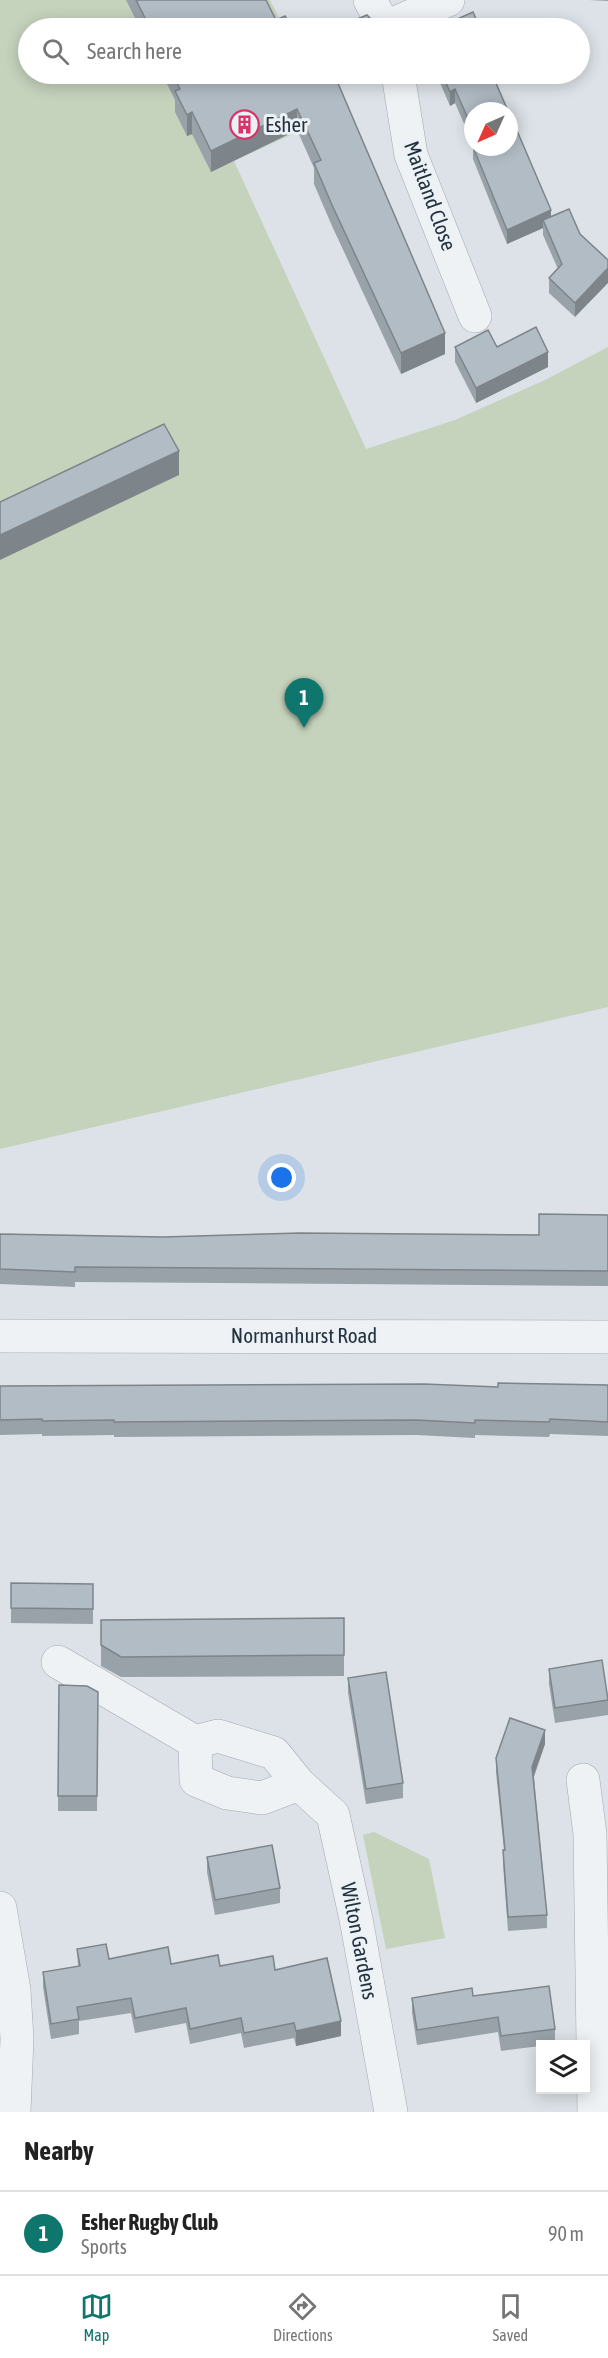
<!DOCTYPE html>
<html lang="en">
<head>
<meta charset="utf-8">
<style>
	body { margin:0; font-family:"Asap Condensed",sans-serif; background:#f2f2f2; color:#222 }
	.controls { position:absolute; right:18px; bottom:18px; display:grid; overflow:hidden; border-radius:0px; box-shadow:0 3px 15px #0003 }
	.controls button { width:54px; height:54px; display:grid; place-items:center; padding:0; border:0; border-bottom:2px solid #e0e0e0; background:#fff; color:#222; font:30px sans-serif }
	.compass { position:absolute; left:464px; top:102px; width:54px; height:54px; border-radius:50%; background:#fff; box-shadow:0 3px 15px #0003; rotate:225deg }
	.you { position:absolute; left:282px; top:1178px; width:21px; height:21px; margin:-15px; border:4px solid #fff; border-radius:50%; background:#1a73e8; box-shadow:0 0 0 9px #1a73e833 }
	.badge { display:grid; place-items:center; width:39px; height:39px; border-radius:50%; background:#0f766e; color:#fff; font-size:20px; font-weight:700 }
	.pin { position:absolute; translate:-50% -50px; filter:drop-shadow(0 2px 3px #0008) }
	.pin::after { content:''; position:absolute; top:32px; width:21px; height:18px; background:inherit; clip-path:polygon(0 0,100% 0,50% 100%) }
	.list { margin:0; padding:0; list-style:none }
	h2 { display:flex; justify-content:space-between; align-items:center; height:78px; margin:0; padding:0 24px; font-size:26px }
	h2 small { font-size:20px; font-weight:400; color:#767676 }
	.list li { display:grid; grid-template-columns:39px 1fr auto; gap:18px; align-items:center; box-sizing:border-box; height:84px; padding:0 24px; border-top:2px solid #e0e0e0 }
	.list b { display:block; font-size:22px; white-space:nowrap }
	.list p { margin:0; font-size:20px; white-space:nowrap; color:#767676 }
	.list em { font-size:20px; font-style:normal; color:#767676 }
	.icon { flex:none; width:33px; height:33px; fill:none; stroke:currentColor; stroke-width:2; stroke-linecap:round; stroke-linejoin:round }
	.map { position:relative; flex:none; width:608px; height:2112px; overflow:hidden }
	.search { position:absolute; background:#fff; box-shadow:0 3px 15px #0003; left:18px; right:18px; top:18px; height:66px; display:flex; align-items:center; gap:15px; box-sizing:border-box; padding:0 21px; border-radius:33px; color:#767676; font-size:22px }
	.sheet { height:162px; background:#fff }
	nav { display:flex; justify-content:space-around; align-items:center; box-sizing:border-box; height:84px; border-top:2px solid #e0e0e0; background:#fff; font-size:16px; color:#767676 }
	nav a { display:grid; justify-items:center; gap:3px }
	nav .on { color:#0f766e }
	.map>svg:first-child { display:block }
	.green { fill:#c5d2bc }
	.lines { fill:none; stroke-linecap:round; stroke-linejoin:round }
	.minor-casing { stroke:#a1aab1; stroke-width:34 }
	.minor { stroke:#eff2f5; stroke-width:33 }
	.wall { fill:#99a2a9 }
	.shaded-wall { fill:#7d848a }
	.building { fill:#b2bcc5; stroke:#7d848a; stroke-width:1.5 }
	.labels { text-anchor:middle; stroke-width:6; stroke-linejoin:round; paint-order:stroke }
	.poi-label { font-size:21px; fill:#24323f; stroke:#ebf1f5; text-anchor:start }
	.street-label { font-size:21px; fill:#24323f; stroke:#ebf1f5 }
</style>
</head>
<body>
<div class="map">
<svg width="608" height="2112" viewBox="0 0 608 2112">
	<rect width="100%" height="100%" fill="#dce2e7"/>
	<g class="green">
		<polygon points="0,0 270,0 284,28 28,28 28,74 306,74 328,118 234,161 366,449 455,420 545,380 608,347 608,1007 0,1149"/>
		<polygon points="374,1832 429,1859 445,1938 386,1949 363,1835"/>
	</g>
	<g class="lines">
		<defs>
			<g id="minor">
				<polyline points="370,0 385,28"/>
				<polyline points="384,28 448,0"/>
				<polyline points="398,74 411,155 475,316"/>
				<polyline points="0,1336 608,1337"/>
				<polyline points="58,1662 195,1742"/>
				<polyline points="583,1780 590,1834 594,2112"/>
				<polyline points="299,1784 262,1798 227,1793 196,1780 195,1742 218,1736 274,1753 299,1784 333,1815 356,1919 391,2112"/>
				<polyline points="0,1908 14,1990 17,2039 14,2112"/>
			</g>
		</defs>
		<use href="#minor" class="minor-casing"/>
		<use href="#minor" class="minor"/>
	</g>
	<g class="wall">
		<polygon points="126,0 266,0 276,20 292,28 140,28"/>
		<polygon points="589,0 608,0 608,1"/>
		<polygon points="162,74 345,74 336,78 445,354 401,374 332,226 314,184 314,168 297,130 211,172 192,134 187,136 175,112 175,100"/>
		<polygon points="438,74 492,74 473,111 473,144 455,103 450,106 438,78"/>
		<polygon points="473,145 551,217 580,234 575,317 549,293 549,278 558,269 543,235 543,228 507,244 473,159"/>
		<polygon points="455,347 497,347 548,367 476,403 455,362"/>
		<polygon points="608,1215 608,1286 75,1282 75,1287 0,1284 0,1234 163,1237 539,1235"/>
		<polygon points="608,1385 608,1436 550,1434 549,1437 475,1435 475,1438 416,1435 114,1437 114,1435 42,1436 42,1434 0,1435 0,1386 498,1387"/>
		<polygon points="11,1583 93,1584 93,1624 11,1623"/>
		<polygon points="344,1618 344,1676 121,1677 101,1666 101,1620"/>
		<polygon points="549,1669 608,1696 608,1715 555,1723 549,1684"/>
		<polygon points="348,1678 403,1783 403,1798 366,1804 348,1693"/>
		<polygon points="59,1685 98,1692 97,1811 58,1811"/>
		<polygon points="545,1744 534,1777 547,1915 547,1928 508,1931 503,1864 504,1850 496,1772 496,1758"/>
		<polygon points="207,1857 280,1888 280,1903 215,1915 207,1872"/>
		<polygon points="77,1949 109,1959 171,1964 275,1970 341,2036 296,2046 294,2038 244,2048 241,2033 190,2044 186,2023 135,2033 131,2013 79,2021 79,2034 51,2039 43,1987 43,1972 78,1966"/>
		<polygon points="473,1996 555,2029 555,2044 540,2044 540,2046 501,2051 498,2032 417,2045 412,2013 412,1998"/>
	</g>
	<g class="shaded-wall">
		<polygon points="328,74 345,74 328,81"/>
		<polygon points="455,89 455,103 450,106 450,92"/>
		<polygon points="297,109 297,130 211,172 211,151"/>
		<polygon points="192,112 192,134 187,136 187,115"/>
		<polygon points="551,210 551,224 543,220 543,228 507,244 507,230"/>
		<polygon points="608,268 608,283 575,317 575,303"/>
		<polygon points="445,333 445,354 401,374 401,353"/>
		<polygon points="548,352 548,367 476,403 476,388"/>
		<polygon points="179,451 179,475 0,560 0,535"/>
		<polygon points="545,1730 545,1744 532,1780 532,1767"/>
		<polygon points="341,2021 341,2036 296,2046 296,2031"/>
	</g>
	<g class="building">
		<polygon points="136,0 266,0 276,20 285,16 292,28 150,28"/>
		<polygon points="473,12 480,28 446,28 444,25"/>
		<polygon points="367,15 374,22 377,28 336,28"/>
		<polygon points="173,74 334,74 445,333 401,353 332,205 314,163 321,160 297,109 211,151 192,112 187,115 175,91 180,89"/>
		<polygon points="442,74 492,74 508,111 473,111 473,130 455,89 450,92"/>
		<polygon points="509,112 551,210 507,230 473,147 509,147"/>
		<polygon points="569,209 580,234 608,260 608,268 575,303 549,278 562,264 543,220"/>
		<polygon points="536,327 548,352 476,388 455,347 488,330 497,347"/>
		<polygon points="164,424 179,451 0,535 0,502"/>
		<polygon points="539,1214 608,1215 608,1271 75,1267 75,1272 0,1269 0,1234 163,1237 300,1233 539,1235"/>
		<polygon points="498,1383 608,1385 608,1422 550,1419 549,1422 475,1420 475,1423 416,1420 114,1422 114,1420 42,1421 42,1419 0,1420 0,1386 424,1384 498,1387"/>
		<polygon points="11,1583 93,1584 93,1609 11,1608"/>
		<polygon points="344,1618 344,1655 121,1657 101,1645 101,1620"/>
		<polygon points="602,1660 608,1700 555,1708 549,1669"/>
		<polygon points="386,1672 403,1783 366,1789 348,1678"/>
		<polygon points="59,1685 87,1686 98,1692 97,1796 58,1796"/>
		<polygon points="510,1718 545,1730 532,1767 547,1915 508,1917 503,1850 505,1850 496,1758"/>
		<polygon points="272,1845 280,1888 215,1900 207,1857"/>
		<polygon points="106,1944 109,1959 168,1947 171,1964 218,1955 220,1966 273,1956 275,1970 327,1958 341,2021 296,2031 294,2023 244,2033 241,2018 190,2029 186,2008 135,2018 131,1998 77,2007 79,2019 51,2024 43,1972 80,1966 77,1949"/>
		<polygon points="549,1986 555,2029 501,2036 498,2017 417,2030 412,1998 472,1988 473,1996"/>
	</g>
	<defs>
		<symbol id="building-ring" viewBox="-11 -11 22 22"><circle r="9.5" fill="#ebf1f5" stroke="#d93469" stroke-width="1.5"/><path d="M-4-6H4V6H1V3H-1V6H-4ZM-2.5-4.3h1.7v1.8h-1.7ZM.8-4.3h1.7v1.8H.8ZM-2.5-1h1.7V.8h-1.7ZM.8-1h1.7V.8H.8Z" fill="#d93469"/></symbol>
	</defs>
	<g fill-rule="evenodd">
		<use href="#building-ring" x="228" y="108" width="33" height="33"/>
	</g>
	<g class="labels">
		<g class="poi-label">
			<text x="265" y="132">Esher</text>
		</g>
		<g class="street-label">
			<text transform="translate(430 196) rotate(70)" y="7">Maitland Close</text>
			<text x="304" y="1343">Normanhurst Road</text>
			<text transform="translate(359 1941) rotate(79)" y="7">Wilton Gardens</text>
		</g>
	</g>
</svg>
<div class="controls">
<button><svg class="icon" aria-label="layers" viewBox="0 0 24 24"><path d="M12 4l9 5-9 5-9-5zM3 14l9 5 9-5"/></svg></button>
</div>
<svg class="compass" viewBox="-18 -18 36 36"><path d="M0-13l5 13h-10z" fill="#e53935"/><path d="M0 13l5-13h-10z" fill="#767676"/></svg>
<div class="you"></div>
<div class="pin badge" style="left:304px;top:728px">1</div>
<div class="search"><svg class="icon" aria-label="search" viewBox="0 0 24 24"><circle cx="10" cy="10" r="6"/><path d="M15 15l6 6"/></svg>Search here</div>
</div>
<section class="sheet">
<h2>Nearby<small></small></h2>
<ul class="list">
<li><span class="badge">1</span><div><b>Esher Rugby Club</b><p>Sports</p></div><em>90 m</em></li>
</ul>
</section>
<nav>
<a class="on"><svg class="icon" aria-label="map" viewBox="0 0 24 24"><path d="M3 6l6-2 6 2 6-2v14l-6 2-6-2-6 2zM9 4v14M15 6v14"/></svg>Map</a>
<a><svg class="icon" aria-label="directions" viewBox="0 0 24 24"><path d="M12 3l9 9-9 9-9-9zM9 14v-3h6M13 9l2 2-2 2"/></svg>Directions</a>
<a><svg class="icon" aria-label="saved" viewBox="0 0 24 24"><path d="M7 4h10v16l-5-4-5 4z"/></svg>Saved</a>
</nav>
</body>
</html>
